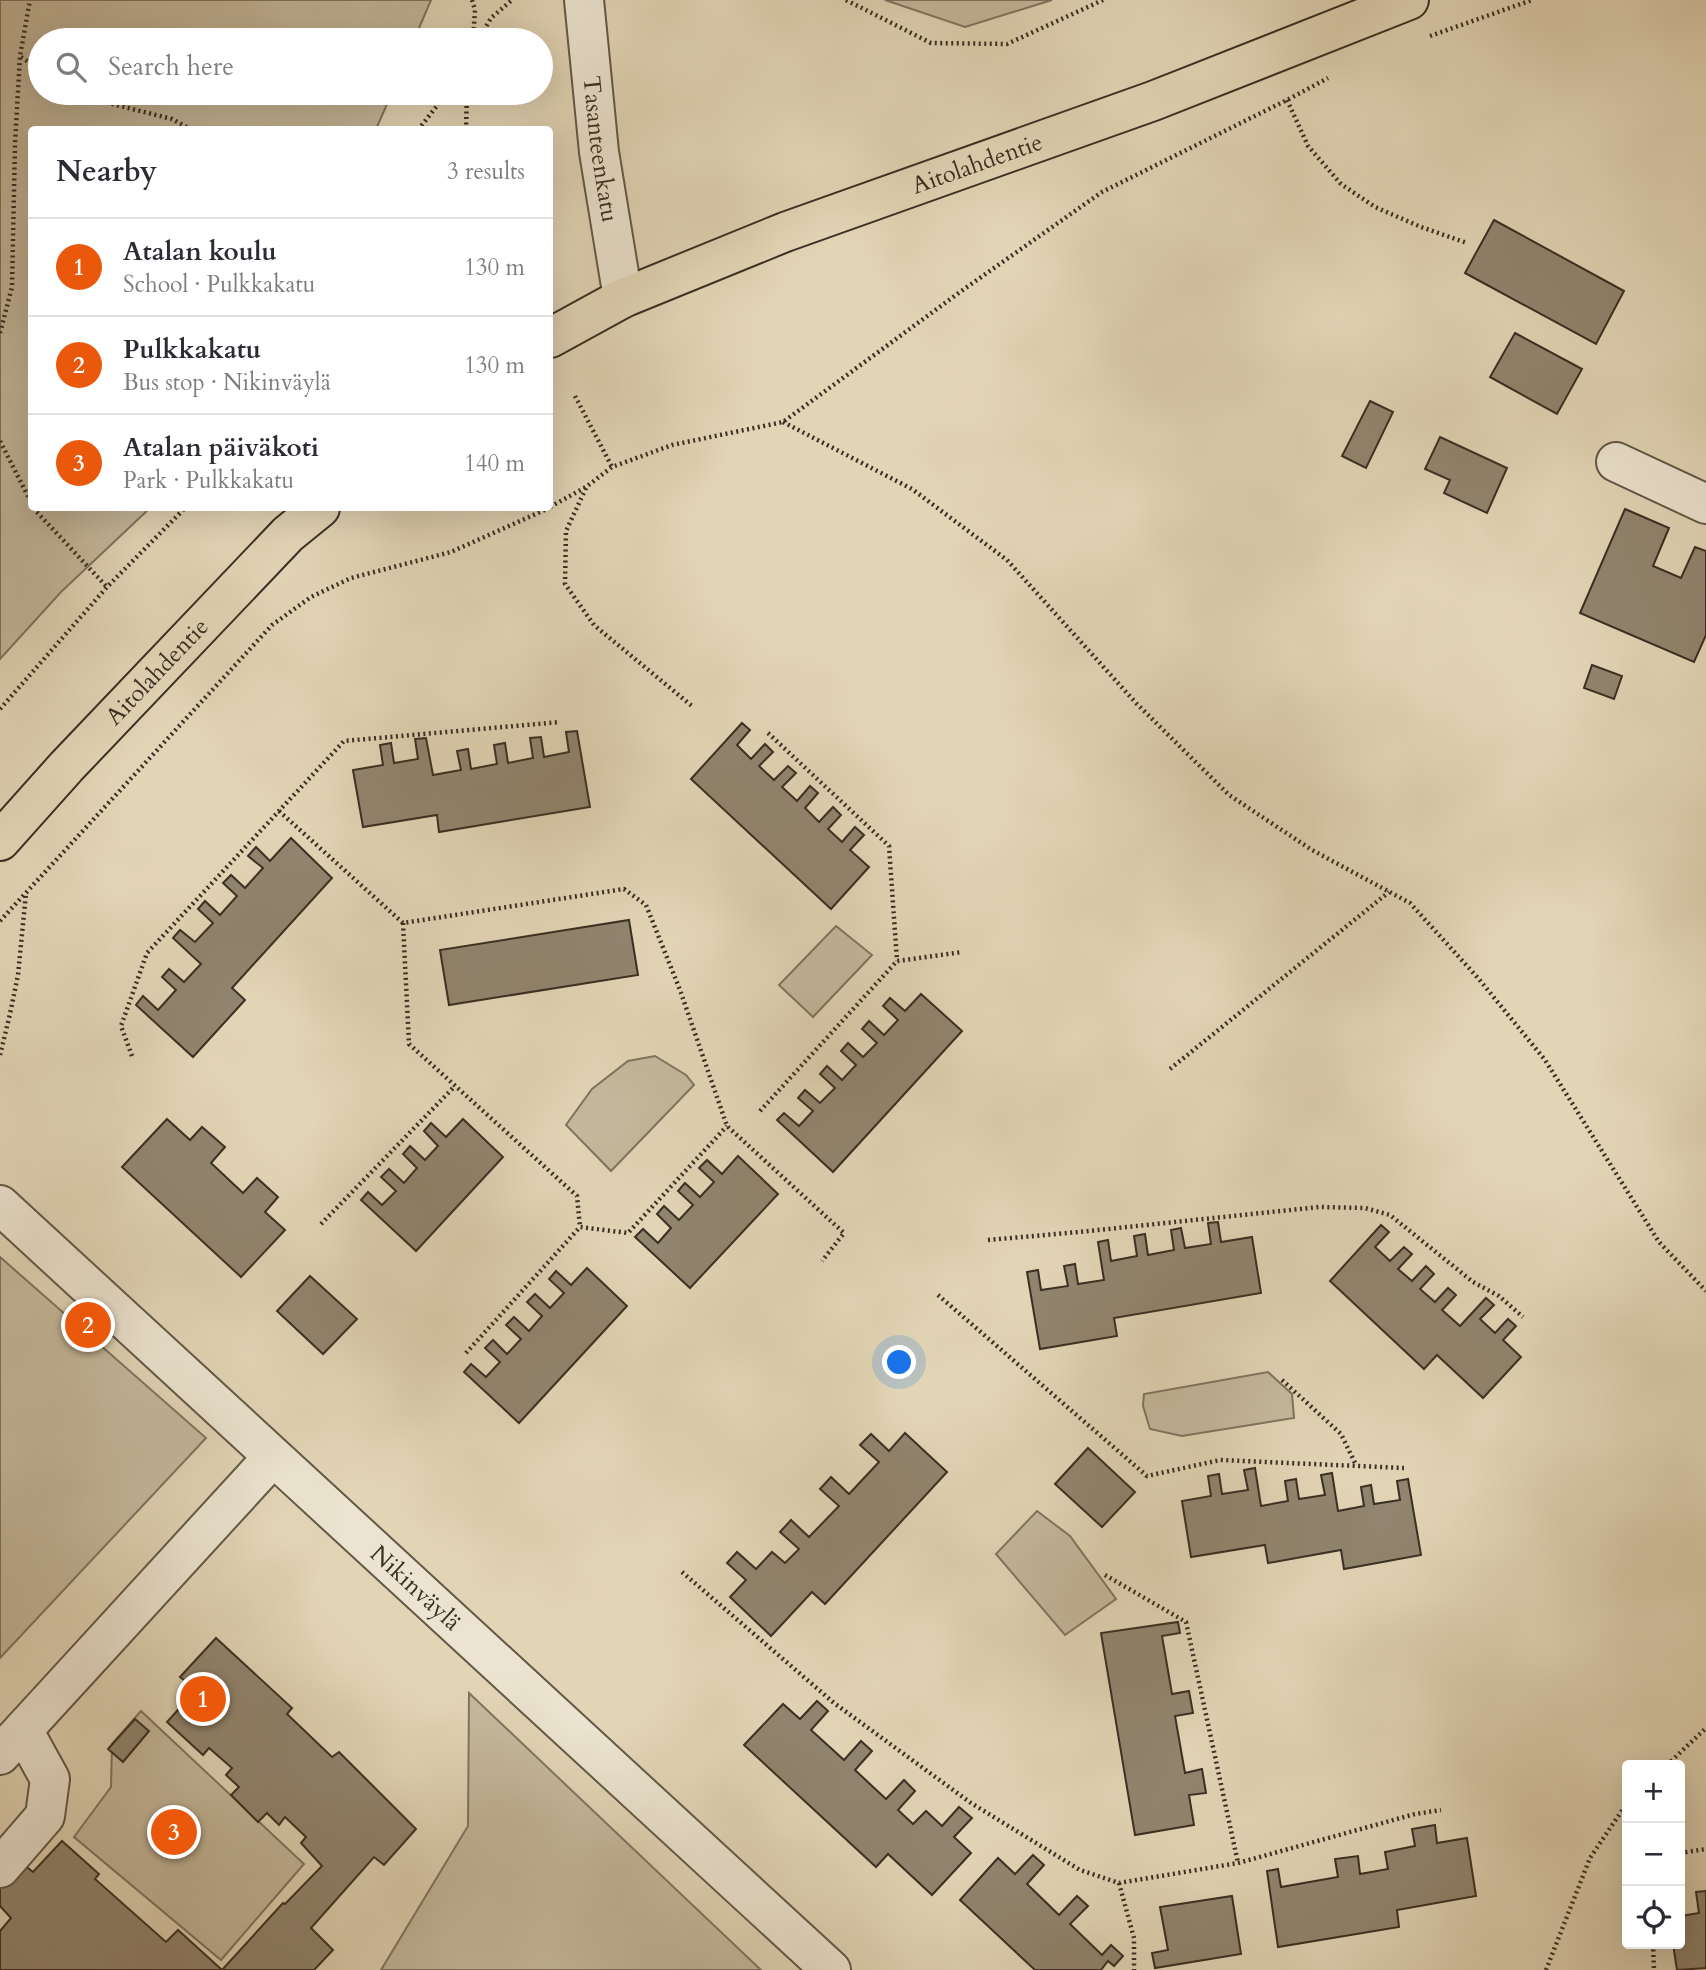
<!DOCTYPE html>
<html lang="en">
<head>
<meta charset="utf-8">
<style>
	body { margin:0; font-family:Cardo,serif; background:#f7f7f7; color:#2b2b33 }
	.controls { position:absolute; right:21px; bottom:21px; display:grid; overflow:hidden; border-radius:7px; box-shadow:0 7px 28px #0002 }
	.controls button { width:63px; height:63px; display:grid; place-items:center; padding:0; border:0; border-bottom:2px solid #e1e1e2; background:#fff; color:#2b2b33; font:35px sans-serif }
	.you { position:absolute; left:900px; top:1363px; width:24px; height:24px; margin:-18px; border:5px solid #fff; border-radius:50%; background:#1a73e8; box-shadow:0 0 0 10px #1a73e833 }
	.badge { display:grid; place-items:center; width:46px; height:46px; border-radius:50%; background:#ea580c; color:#fff; font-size:23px; font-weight:700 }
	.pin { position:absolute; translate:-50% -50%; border:4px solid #fff; box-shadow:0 2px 7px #0006 }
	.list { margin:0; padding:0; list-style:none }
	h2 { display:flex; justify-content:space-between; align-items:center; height:91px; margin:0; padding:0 28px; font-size:30px }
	h2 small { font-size:23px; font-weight:400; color:#7c7c81 }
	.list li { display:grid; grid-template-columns:46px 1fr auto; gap:21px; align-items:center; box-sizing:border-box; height:98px; padding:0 28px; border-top:2px solid #e1e1e2 }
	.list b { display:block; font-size:26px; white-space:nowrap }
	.list p { margin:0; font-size:23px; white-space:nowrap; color:#7c7c81 }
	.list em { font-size:23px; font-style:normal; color:#7c7c81 }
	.icon { flex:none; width:38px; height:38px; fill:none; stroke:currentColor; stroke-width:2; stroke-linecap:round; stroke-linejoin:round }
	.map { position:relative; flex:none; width:1706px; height:1970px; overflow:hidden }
	.search { position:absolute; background:#fff; box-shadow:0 7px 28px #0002; left:28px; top:28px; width:525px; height:77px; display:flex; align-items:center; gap:18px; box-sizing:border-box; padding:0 24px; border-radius:38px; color:#7c7c81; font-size:26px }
	.panel { position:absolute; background:#fff; box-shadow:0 7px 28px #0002; left:28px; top:126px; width:525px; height:385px; border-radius:7px }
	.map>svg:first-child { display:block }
	.green { fill:#c5b99d; stroke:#7f7460; stroke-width:2 }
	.building { fill:#91856f; stroke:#392f23; stroke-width:2 }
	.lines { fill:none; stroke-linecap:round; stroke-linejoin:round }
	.minor-casing { stroke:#635848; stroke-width:42 }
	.major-casing { stroke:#392f23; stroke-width:42 }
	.path { stroke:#392f23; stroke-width:4.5; stroke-dasharray:2 3.5; stroke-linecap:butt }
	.minor { stroke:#ece4d0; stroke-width:38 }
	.major { stroke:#e2d5b6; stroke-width:38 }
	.labels { text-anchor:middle; stroke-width:5; stroke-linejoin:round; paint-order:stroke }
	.street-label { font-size:24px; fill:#392f23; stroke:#ece4d0 }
</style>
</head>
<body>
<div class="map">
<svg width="1706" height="1970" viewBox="0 0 1706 1970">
	<rect width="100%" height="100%" fill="#e2d5b6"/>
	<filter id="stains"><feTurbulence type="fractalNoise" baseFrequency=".00286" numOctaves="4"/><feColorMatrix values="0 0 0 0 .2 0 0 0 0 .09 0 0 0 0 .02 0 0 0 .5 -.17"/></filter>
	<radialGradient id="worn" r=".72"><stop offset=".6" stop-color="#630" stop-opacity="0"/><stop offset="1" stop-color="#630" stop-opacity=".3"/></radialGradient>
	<g class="green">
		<polygon points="0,0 431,0 414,40 40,40 40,93 392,93 376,129 32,130 32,508 150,508 61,592 0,659"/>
		<polygon points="885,0 1052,0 965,27"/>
		<polygon points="836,926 872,955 813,1017 779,985"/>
		<polygon points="655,1056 686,1075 694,1085 611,1171 566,1125 592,1089 628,1061"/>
		<polygon points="0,1257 206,1438 0,1658"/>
		<polygon points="1268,1372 1292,1394 1294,1418 1182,1436 1150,1429 1143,1406 1144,1394"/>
		<polygon points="1037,1511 1070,1536 1116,1599 1065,1635 996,1554"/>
		<polygon points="469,1693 761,1970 381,1970 468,1826"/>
		<polygon points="141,1711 304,1864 221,1960 74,1837 111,1787 112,1744"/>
	</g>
	<g class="building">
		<polygon points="1494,220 1624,291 1596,344 1465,273"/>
		<polygon points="1515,333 1582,369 1557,414 1490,377"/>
		<polygon points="1370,401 1393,412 1366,468 1342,456"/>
		<polygon points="1440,437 1507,468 1487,513 1444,493 1450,480 1425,469"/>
		<polygon points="1625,509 1669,528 1653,566 1681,578 1695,547 1706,551 1706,635 1694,662 1580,613"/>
		<polygon points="1592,665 1622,676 1614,699 1584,688"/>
		<polygon points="742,723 750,730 737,745 751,759 765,744 773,752 759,766 774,780 788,766 796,773 782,787 797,801 810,786 818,793 805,808 819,822 833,807 841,815 828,829 842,842 855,827 864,835 850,850 869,867 831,909 691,779"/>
		<polygon points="577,731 590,807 439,832 437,815 363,827 353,770 383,765 380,745 391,743 394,763 418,759 415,739 426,738 433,775 461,770 457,751 468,749 471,769 497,764 494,745 505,743 508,763 533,758 530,738 541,737 544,757 569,752 566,732"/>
		<polygon points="291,838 332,878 232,988 245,1000 193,1057 136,1005 143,996 158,1010 176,990 162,977 169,969 184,982 201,964 173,938 180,930 195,942 213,923 198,909 205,901 220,915 237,896 223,883 231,875 245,888 263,868 248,856 256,847 270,861"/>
		<polygon points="629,920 638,975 449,1005 440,950"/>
		<polygon points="921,994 962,1031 833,1172 777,1120 784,1113 799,1126 813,1111 798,1098 805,1090 820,1103 835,1088 820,1074 827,1066 842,1080 856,1065 841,1051 848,1043 863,1057 877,1043 862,1029 869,1021 884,1035 898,1020 883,1006 890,998 905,1011"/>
		<polygon points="167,1119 190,1140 202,1127 225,1147 211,1163 243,1193 257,1178 278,1197 265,1212 285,1230 241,1277 122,1167"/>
		<polygon points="463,1119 503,1157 416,1251 361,1200 368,1192 382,1205 396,1191 381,1177 389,1169 404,1183 417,1168 403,1154 410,1146 425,1160 438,1146 424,1131 431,1123 446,1137"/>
		<polygon points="738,1156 778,1194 690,1288 635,1237 643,1229 658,1243 671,1228 657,1214 664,1206 679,1220 693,1205 678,1191 685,1183 700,1197 714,1182 699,1168 707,1160 722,1174"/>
		<polygon points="1218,1222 1221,1242 1252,1237 1261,1293 1114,1318 1117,1336 1040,1349 1027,1272 1038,1270 1041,1290 1068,1286 1064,1266 1075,1264 1078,1284 1104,1280 1098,1242 1108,1240 1111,1261 1137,1256 1134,1236 1145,1234 1148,1255 1174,1250 1171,1230 1181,1228 1185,1248 1211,1244 1208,1223"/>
		<polygon points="1381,1225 1389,1232 1375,1247 1390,1261 1404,1247 1412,1254 1398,1269 1412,1281 1426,1266 1434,1274 1420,1289 1435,1302 1448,1288 1456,1295 1442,1310 1460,1326 1486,1298 1494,1305 1480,1319 1495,1333 1508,1319 1516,1326 1503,1340 1521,1357 1483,1398 1437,1355 1424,1369 1330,1281"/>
		<polygon points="587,1268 627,1306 519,1423 464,1372 471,1364 486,1377 500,1362 485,1348 493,1340 507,1354 521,1339 506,1325 514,1317 529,1331 542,1316 527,1302 535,1294 550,1308 564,1293 549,1279 556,1271 571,1285"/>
		<polygon points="310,1276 357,1319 323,1354 277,1311"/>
		<polygon points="905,1433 947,1472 825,1604 812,1592 771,1636 730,1597 746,1580 727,1563 737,1552 756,1569 772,1552 785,1563 799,1549 780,1532 791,1520 809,1537 839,1506 820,1489 831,1477 849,1494 879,1462 860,1445 871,1434 889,1451"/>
		<polygon points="1088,1448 1135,1492 1102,1527 1055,1484"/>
		<polygon points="1255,1468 1261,1506 1288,1501 1285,1481 1296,1479 1299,1499 1325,1495 1321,1475 1332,1473 1338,1511 1364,1506 1361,1487 1371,1485 1374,1504 1400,1500 1397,1481 1408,1479 1421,1555 1344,1569 1341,1550 1268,1563 1265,1545 1191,1557 1182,1501 1211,1496 1208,1476 1219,1474 1222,1494 1248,1490 1244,1470"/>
		<polygon points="1178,1622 1180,1633 1162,1636 1172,1694 1189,1691 1193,1713 1175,1716 1185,1773 1202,1769 1206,1793 1189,1795 1194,1825 1135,1835 1101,1633"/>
		<polygon points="216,1638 292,1708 287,1714 332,1757 339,1752 416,1829 384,1865 374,1857 311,1928 333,1950 314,1970 0,1970 0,1931 11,1918 0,1906 0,1888 23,1864 33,1872 62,1841 99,1874 95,1879 166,1942 178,1930 222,1970 283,1903 285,1904 322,1866 301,1843 306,1837 285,1817 279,1825 267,1813 258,1822 231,1795 239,1787 226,1775 232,1768 209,1748 203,1755 167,1722 196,1690 180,1677"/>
		<polygon points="817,1701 828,1711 811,1730 844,1760 861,1741 872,1751 855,1770 886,1799 904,1780 915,1791 898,1810 913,1824 926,1811 942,1826 959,1807 972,1818 954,1837 971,1853 932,1895 888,1854 876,1867 744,1745 783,1704 800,1719"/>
		<polygon points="135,1719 149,1731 123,1762 108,1749"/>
		<polygon points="1435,1825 1437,1843 1467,1838 1476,1896 1397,1910 1399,1927 1278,1947 1267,1871 1278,1869 1281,1887 1338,1877 1335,1859 1358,1856 1360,1874 1388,1869 1385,1852 1415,1846 1412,1829"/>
		<polygon points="1033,1855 1044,1865 1027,1884 1059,1915 1077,1896 1088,1906 1070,1924 1102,1955 1111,1945 1123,1956 1114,1966 1108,1961 1101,1970 1035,1970 960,1900 998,1858 1015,1874"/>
		<polygon points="1706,1891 1706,1968 1677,1970 1673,1944 1680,1944 1680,1909 1681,1916 1699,1913 1696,1892"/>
		<polygon points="1232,1896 1241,1954 1155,1968 1152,1953 1168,1950 1160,1907"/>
	</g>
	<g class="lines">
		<defs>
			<g id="minor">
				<path id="s1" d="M584,0L599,152L623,298"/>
				<polyline points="1616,462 1706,504"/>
				<path id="s2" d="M0,1205L831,1970"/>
				<polyline points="0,1755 273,1457"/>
				<polyline points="0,1868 45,1816 50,1779 23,1730"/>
			</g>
			<g id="major">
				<path id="s3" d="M550,338L623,298L785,232L1153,101L1409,0"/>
				<path id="s4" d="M0,841L67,766L288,534L320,508"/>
			</g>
		</defs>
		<use href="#minor" class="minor-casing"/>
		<use href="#major" class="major-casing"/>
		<g class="path">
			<polyline points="472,0 475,10 473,40"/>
			<polyline points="846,0 931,43 1007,44 1103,0"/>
			<polyline points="1430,36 1532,0"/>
			<polyline points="478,40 491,18 512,0"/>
			<polyline points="21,57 40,70"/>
			<polyline points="75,93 80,96 172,119 192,130"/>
			<polyline points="1287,100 1308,146 1341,184 1375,207 1421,227 1467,243"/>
			<polyline points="418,130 447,93"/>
			<polyline points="466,130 467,93"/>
			<polyline points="0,333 12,287 15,144 20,56 30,0"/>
			<polyline points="575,396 612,467"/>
			<polyline points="783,422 912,489 1007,560 1136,703 1229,795 1312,850 1410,903 1478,978 1545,1060 1659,1242 1706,1291"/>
			<polyline points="0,441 32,504"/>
			<polyline points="586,488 566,531 565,584 594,625 692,706"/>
			<polyline points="550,507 586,487 612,467 672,445 783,422 960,292 1102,192 1287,100 1328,78"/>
			<polyline points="33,508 107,587"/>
			<polyline points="0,709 107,587 185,508"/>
			<polyline points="768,733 889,846 897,961"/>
			<polyline points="279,811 403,923 624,889 646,905 680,990 727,1126 844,1233 822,1261"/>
			<polyline points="0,921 272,625 311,597 351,578 451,552 549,508"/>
			<polyline points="403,923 409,1044 577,1196 580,1227"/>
			<polyline points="0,1055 10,1014 18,975 26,893"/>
			<polyline points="132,1056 121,1026 147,953 344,741 560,722"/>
			<polyline points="1170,1069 1389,892"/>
			<polyline points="760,1111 897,961 962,952"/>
			<polyline points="321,1224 455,1086"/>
			<polyline points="988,1240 1079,1232 1319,1207 1365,1208 1390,1215 1473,1282 1499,1296 1523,1317"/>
			<polyline points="938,1295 1147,1476 1220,1460 1404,1468"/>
			<polyline points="466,1353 580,1227 628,1233 727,1126"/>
			<polyline points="1282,1380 1341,1434 1356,1465"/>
			<polyline points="682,1572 834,1703 971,1803 1080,1870 1119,1883 1238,1863 1415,1814 1441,1810"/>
			<polyline points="1105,1575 1186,1622 1238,1863"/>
			<polyline points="1667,1765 1706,1728"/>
			<polyline points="1680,1853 1706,1849"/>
			<polyline points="1119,1883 1134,1938 1134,1970"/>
			<polyline points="1653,1944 1654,1970"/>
			<polyline points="1546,1970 1590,1858 1627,1803"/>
		</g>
		<use href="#minor" class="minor"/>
		<use href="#major" class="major"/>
	</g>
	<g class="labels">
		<g class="street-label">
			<text dy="8" stroke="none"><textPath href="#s1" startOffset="150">Tasanteenkatu</textPath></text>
			<text dy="8" stroke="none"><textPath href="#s3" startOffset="462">Aitolahdentie</textPath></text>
			<text dy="8" stroke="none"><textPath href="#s4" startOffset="231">Aitolahdentie</textPath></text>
			<text dy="8" stroke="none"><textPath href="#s2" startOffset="565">Nikinväylä</textPath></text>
		</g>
	</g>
	<rect width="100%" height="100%" filter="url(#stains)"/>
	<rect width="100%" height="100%" fill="url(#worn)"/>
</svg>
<div class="controls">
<button>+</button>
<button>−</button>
<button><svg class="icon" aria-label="locate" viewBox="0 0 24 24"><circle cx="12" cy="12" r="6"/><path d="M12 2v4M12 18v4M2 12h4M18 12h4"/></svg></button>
</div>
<div class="you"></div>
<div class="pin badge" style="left:203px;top:1699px">1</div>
<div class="pin badge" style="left:88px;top:1325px">2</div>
<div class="pin badge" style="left:174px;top:1832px">3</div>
<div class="search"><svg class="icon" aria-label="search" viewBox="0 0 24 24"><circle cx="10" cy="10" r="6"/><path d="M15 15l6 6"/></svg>Search here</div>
<section class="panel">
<h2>Nearby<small>3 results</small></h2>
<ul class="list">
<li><span class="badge">1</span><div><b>Atalan koulu</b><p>School · Pulkkakatu</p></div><em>130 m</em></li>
<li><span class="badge">2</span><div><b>Pulkkakatu</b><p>Bus stop · Nikinväylä</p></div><em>130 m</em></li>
<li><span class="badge">3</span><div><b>Atalan päiväkoti</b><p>Park · Pulkkakatu</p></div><em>140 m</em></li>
</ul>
</section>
</div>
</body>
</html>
